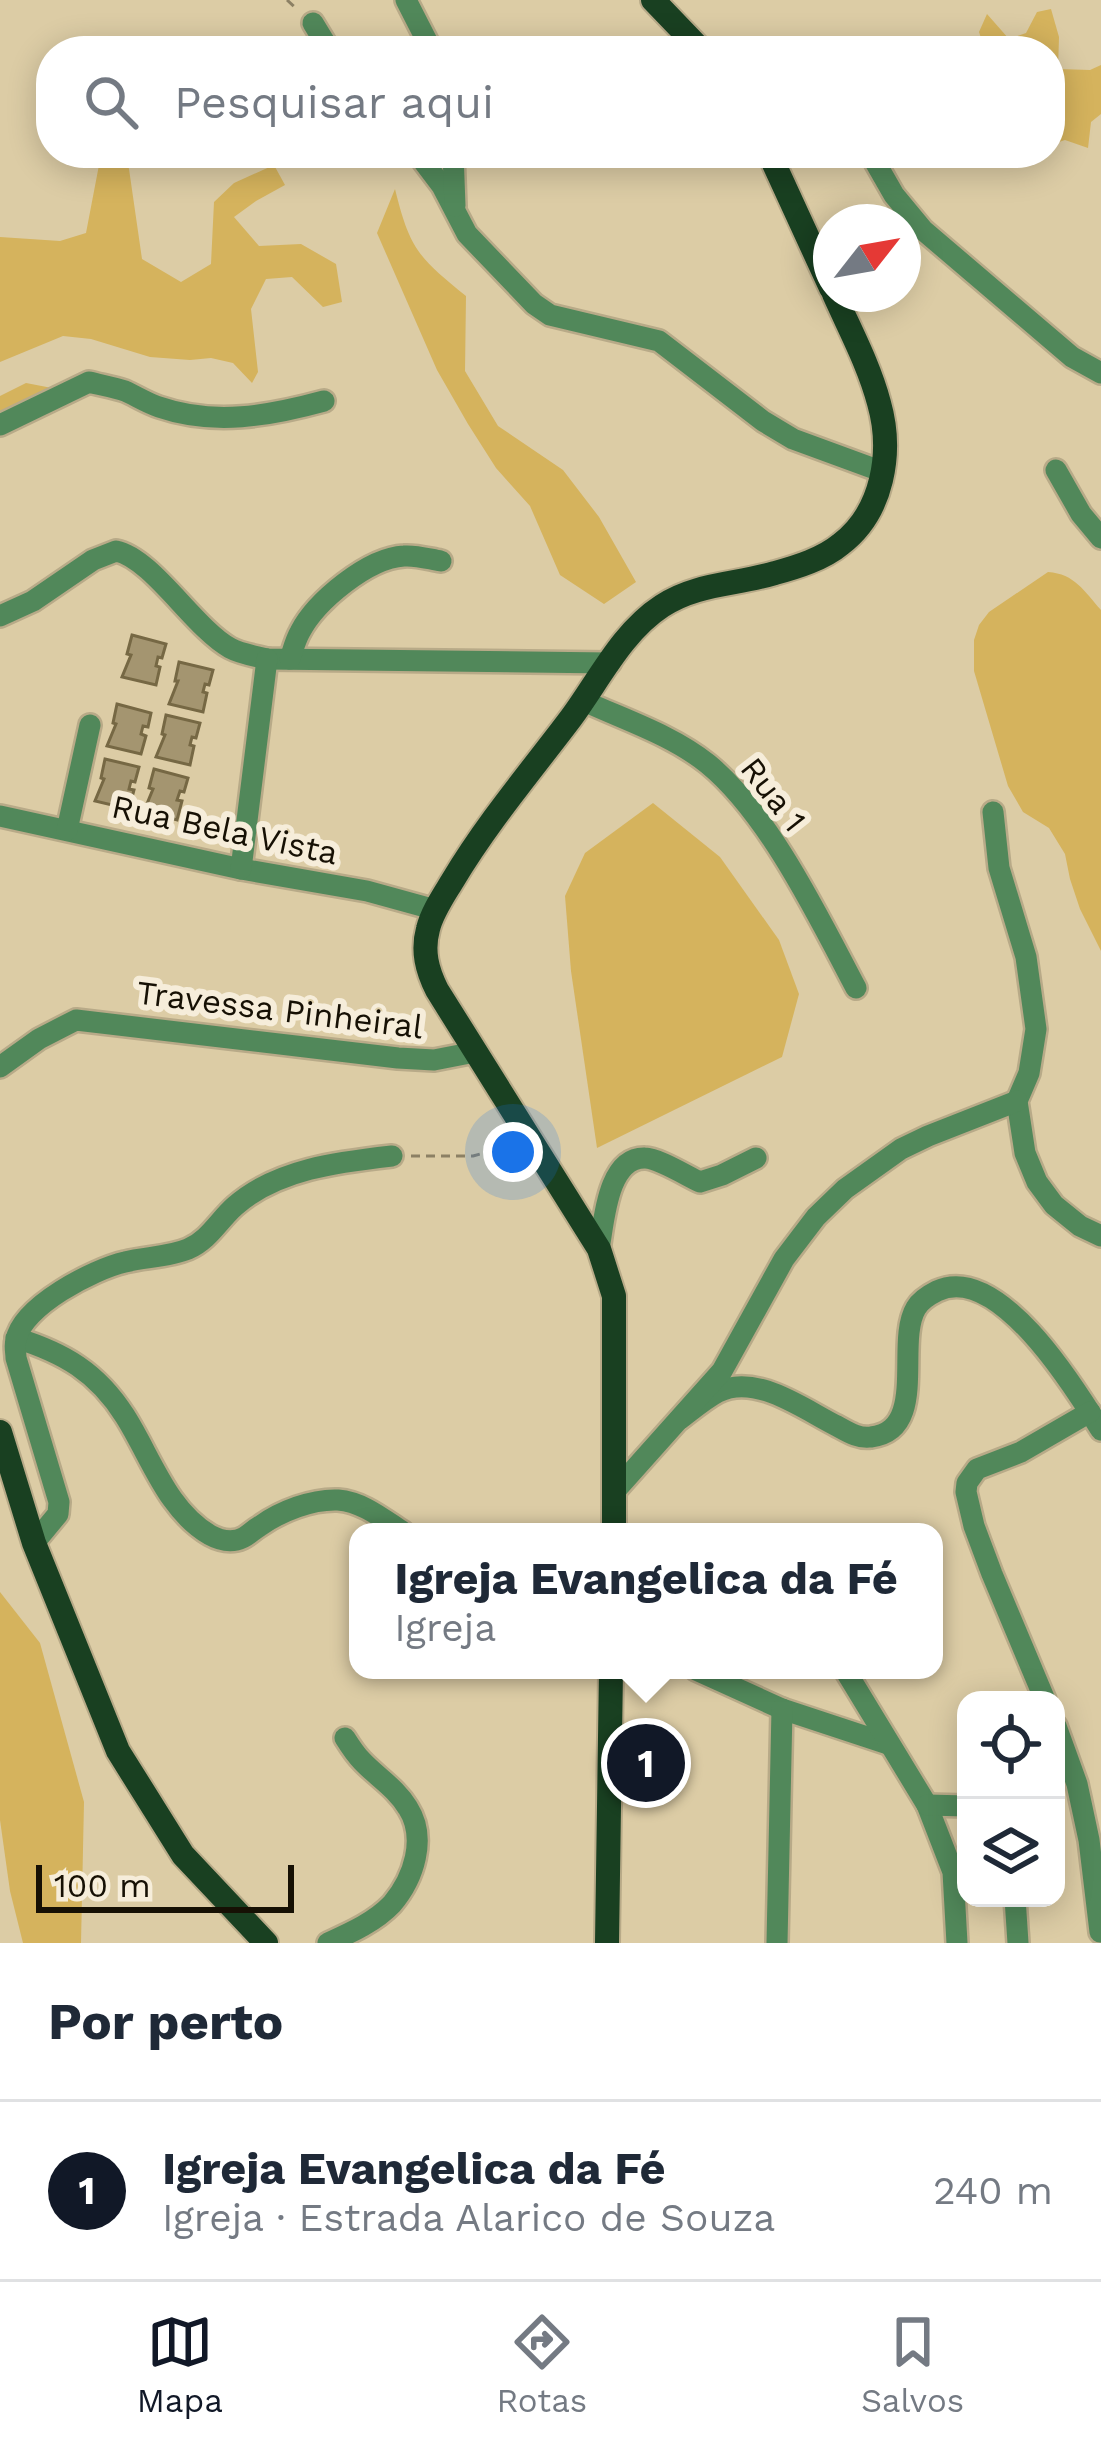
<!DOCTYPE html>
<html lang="pt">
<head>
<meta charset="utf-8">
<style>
	body { margin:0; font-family:"Work Sans",sans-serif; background:#f6f6f7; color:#1f2937 }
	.controls { position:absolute; right:36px; bottom:36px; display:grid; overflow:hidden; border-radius:24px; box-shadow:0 6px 30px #0003 }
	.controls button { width:108px; height:108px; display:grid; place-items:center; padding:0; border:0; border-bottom:3px solid #e0e1e3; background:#fff; color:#1f2937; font:60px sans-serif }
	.compass { position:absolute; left:813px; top:204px; width:108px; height:108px; border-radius:50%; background:#fff; box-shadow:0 6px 30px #0003; rotate:59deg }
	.scale { position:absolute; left:36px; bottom:30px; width:258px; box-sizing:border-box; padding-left:12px; border:6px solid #161004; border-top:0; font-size:33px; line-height:42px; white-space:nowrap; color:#161004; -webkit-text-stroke:9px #f6edda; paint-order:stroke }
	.you { position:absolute; left:513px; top:1152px; width:42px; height:42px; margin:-30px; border:9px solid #fff; border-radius:50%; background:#1a73e8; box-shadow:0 0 0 18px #1a73e833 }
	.badge { display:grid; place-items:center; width:78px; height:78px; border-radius:50%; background:#111827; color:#fff; font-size:39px; font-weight:700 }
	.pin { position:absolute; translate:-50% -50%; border:6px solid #fff; box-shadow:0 3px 12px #0006 }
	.popup { position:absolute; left:349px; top:1523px; width:594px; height:156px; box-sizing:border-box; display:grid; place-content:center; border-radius:24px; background:#fff; filter:drop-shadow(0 3px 9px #0005); font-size:39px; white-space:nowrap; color:#747a83 }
	.popup b { font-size:45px; color:#1f2937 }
	.popup::after { content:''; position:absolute; left:50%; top:100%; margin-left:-24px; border:24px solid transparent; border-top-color:#fff }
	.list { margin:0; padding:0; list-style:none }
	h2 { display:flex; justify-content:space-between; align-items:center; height:156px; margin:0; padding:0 48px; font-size:51px }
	h2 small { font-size:39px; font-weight:400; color:#747a83 }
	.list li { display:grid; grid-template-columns:78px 1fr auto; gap:36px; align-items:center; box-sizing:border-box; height:180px; padding:0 48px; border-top:3px solid #e0e1e3 }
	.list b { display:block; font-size:45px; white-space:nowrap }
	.list p { margin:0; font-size:39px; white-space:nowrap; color:#747a83 }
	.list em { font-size:39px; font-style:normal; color:#747a83 }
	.icon { flex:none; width:66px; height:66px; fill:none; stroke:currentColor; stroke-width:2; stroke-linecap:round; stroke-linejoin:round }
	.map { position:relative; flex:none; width:1101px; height:1943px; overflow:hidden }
	.search { position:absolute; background:#fff; box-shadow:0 6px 30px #0003; left:36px; right:36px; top:36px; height:132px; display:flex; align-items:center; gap:30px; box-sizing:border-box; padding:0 42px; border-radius:48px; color:#747a83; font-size:45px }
	.sheet { height:336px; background:#fff }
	nav { display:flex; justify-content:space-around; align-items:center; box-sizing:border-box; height:168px; border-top:3px solid #e0e1e3; background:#fff; font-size:33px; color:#747a83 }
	nav a { display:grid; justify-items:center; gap:6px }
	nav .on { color:#111827 }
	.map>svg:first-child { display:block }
	.green { fill:#d5b35d }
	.building { fill:#a49570; stroke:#766844; stroke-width:3 }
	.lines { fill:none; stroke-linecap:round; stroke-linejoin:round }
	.minor-casing { stroke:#b8aa88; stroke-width:26 }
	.major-casing { stroke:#b8aa88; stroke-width:28 }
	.path { stroke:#8c8064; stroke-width:3; stroke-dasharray:9 6; stroke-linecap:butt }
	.minor { stroke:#51885a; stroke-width:21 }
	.major { stroke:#194021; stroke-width:24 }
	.labels { text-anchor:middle; stroke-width:12; stroke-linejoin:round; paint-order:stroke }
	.street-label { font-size:33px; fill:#161004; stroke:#f6edda }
</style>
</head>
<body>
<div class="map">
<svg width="1101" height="1943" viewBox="0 0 1101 1943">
	<rect width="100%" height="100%" fill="#dccca5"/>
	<g class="green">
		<polygon points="1051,9 1059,37 1058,69 1090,70 1101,65 1101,114 1091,122 1088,148 1065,140 1050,145 1050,51 1000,51 983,44 979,32 987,14 1009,39 1026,33 1037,12"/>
		<polygon points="110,153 124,153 129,169 142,259 181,282 211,264 214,202 234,183 274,165 285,185 256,201 234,217 259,246 301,244 336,264 342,302 323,307 292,277 266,279 251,309 258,372 252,383 233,363 211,358 190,360 150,357 91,339 63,336 0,362 0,237 60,241 86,233 99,165"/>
		<path d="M395,189C410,250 419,258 466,296L465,371L498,426L563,470L599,517L636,582L604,604L560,575L530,506L496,468L468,424L437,370L377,233Z"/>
		<polygon points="26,383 52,388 72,401 0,435 0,396"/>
		<path d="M1048,572C1075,574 1084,591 1101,610V951L1080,909L1070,879L1065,854L1049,828L1023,812L1008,786L974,671V640L979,625L989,612Z"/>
		<polygon points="653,803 720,857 779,940 799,994 782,1057 597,1148 571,971 565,896 585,853"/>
		<polygon points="0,1592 40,1643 84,1802 81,1943 23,1943 10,1891 0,1820"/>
	</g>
	<g class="building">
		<polygon points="132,635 166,644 162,658 158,657 156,666 160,667 156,685 122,677 131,655 127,654"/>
		<polygon points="179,662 213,670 209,685 205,684 203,692 207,693 203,712 169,704 178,681 175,681"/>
		<polygon points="117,704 151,713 148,727 143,726 141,734 146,736 141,754 107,746 116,724 113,723"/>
		<polygon points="166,715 200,723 196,738 192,737 190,745 194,746 190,765 156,757 165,735 162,734"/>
		<polygon points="105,759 139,767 135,782 131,781 129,789 134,790 129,809 95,801 104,779 101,778"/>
		<polygon points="154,769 188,778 184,792 180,791 177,800 182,801 177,820 144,811 153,789 149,788"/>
	</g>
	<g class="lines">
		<defs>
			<g id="minor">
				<polyline points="406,0 432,51"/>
				<polyline points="313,23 330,51"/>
				<polyline points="417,153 442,186 467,234 534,304 550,315 659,341 763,421 793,439 883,472"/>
				<polyline points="453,153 455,206"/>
				<polyline points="870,153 894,195 923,230 1072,357 1101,373"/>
				<path d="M0,425L89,382C100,385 113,387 125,391C136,396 147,403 159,407C214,426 269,416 324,401"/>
				<polyline points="1056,470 1081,514 1101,538"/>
				<path d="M0,616L33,601L93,560L116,551C152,558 194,628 230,648C241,654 255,656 267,659L610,663"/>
				<path d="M290,659C293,650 295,641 300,632C316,601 368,558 404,556C416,555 429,559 441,561"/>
				<path d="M584,701C625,720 672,735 708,764C769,814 819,918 856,988"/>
				<polyline points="993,812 999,868 1026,957 1036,1029 1029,1073 1017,1101 1025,1153 1037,1182 1054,1205 1080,1226 1101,1236"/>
				<polyline points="0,816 241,869 367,891 436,910"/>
				<polyline points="67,830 90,725"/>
				<polyline points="241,869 267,659"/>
				<polyline points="0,1067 39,1039 76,1020 398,1058 434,1060 475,1052"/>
				<path d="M599,1249C604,1223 607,1157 645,1158C658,1158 687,1176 700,1182L722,1175L756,1158"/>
				<path d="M16,1338C64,1353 97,1372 125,1416C151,1457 167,1510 210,1535C219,1540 227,1542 237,1540C247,1538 251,1531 260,1526C281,1511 312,1499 338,1500C363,1502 383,1519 403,1532"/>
				<path d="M680,1419C692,1410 705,1399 718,1392C756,1373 803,1409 837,1426C848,1432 859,1439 871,1437C929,1430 895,1343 916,1308C920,1301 929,1295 937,1291C998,1262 1075,1388 1101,1430"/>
				<polyline points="614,1492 722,1371 784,1259 816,1217 845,1189 901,1149 928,1136 1017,1101"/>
				<path d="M34,1543L58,1514L59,1502L16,1358C16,1352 14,1346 16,1340C22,1306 94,1269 125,1262C145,1257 169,1257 188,1249C209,1240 219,1220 235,1206C277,1169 339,1162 392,1156"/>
				<polyline points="696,1670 782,1709 888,1744"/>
				<polyline points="845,1670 927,1805 953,1872 957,1943"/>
				<polyline points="1045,1700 992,1574 974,1526 966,1492 967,1483 977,1469 1021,1452 1090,1412"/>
				<polyline points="1056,1726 1077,1784 1089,1840 1100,1932"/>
				<polyline points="927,1805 966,1806"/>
				<polyline points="1015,1898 1018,1943"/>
				<path d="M328,1943C350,1933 375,1922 392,1904C414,1878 427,1838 408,1808C396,1788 377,1777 362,1761C355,1754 350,1746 345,1738"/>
				<polyline points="777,1943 782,1709"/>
			</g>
			<g id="major">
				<polyline points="653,0 702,51"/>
				<polyline points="769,153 831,288"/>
				<polyline points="0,1432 34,1543 118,1751 183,1855 266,1943"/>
				<path d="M614,1532V1296L599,1249L437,990C427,970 422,951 428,929C432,912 444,895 453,880C487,823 531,771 571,718C599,680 622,632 662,606C697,583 736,585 775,573C797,567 823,559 841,544C883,512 893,452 879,403C869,365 850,330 834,294"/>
				<polyline points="607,1943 611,1670"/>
			</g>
		</defs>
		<use href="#minor" class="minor-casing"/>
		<use href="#major" class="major-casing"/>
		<g class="path">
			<polyline points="287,0 298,10"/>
			<polyline points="411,1156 473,1156 509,1146"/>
		</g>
		<use href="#minor" class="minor"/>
		<use href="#major" class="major"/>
	</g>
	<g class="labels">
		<g class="street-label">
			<text transform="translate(774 794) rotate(52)" y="12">Rua 1</text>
			<text transform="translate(225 829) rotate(12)" y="12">Rua Bela Vista</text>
			<text transform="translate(280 1009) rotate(7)" y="12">Travessa Pinheiral</text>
		</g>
	</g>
</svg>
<div class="controls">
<button><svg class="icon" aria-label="locate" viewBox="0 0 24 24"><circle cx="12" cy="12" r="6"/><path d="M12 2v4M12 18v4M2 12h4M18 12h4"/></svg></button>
<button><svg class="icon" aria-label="layers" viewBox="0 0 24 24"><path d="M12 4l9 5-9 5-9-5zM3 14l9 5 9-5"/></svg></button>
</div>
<svg class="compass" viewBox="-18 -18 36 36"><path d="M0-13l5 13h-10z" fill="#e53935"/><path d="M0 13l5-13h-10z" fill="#747a83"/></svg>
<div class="scale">100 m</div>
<div class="you"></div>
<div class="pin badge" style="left:646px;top:1763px">1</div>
<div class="popup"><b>Igreja Evangelica da Fé</b>Igreja</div>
<div class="search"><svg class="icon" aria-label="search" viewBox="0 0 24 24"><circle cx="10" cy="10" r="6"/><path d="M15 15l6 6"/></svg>Pesquisar aqui</div>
</div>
<section class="sheet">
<h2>Por perto<small></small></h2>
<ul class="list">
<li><span class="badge">1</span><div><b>Igreja Evangelica da Fé</b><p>Igreja · Estrada Alarico de Souza</p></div><em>240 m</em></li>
</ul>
</section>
<nav>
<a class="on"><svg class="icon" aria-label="map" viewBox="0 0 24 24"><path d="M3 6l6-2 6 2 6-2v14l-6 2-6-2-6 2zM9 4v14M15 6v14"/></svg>Mapa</a>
<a><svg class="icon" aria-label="directions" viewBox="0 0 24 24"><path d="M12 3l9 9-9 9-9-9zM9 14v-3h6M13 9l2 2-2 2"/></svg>Rotas</a>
<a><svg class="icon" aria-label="saved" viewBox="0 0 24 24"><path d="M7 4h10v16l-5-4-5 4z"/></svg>Salvos</a>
</nav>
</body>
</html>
